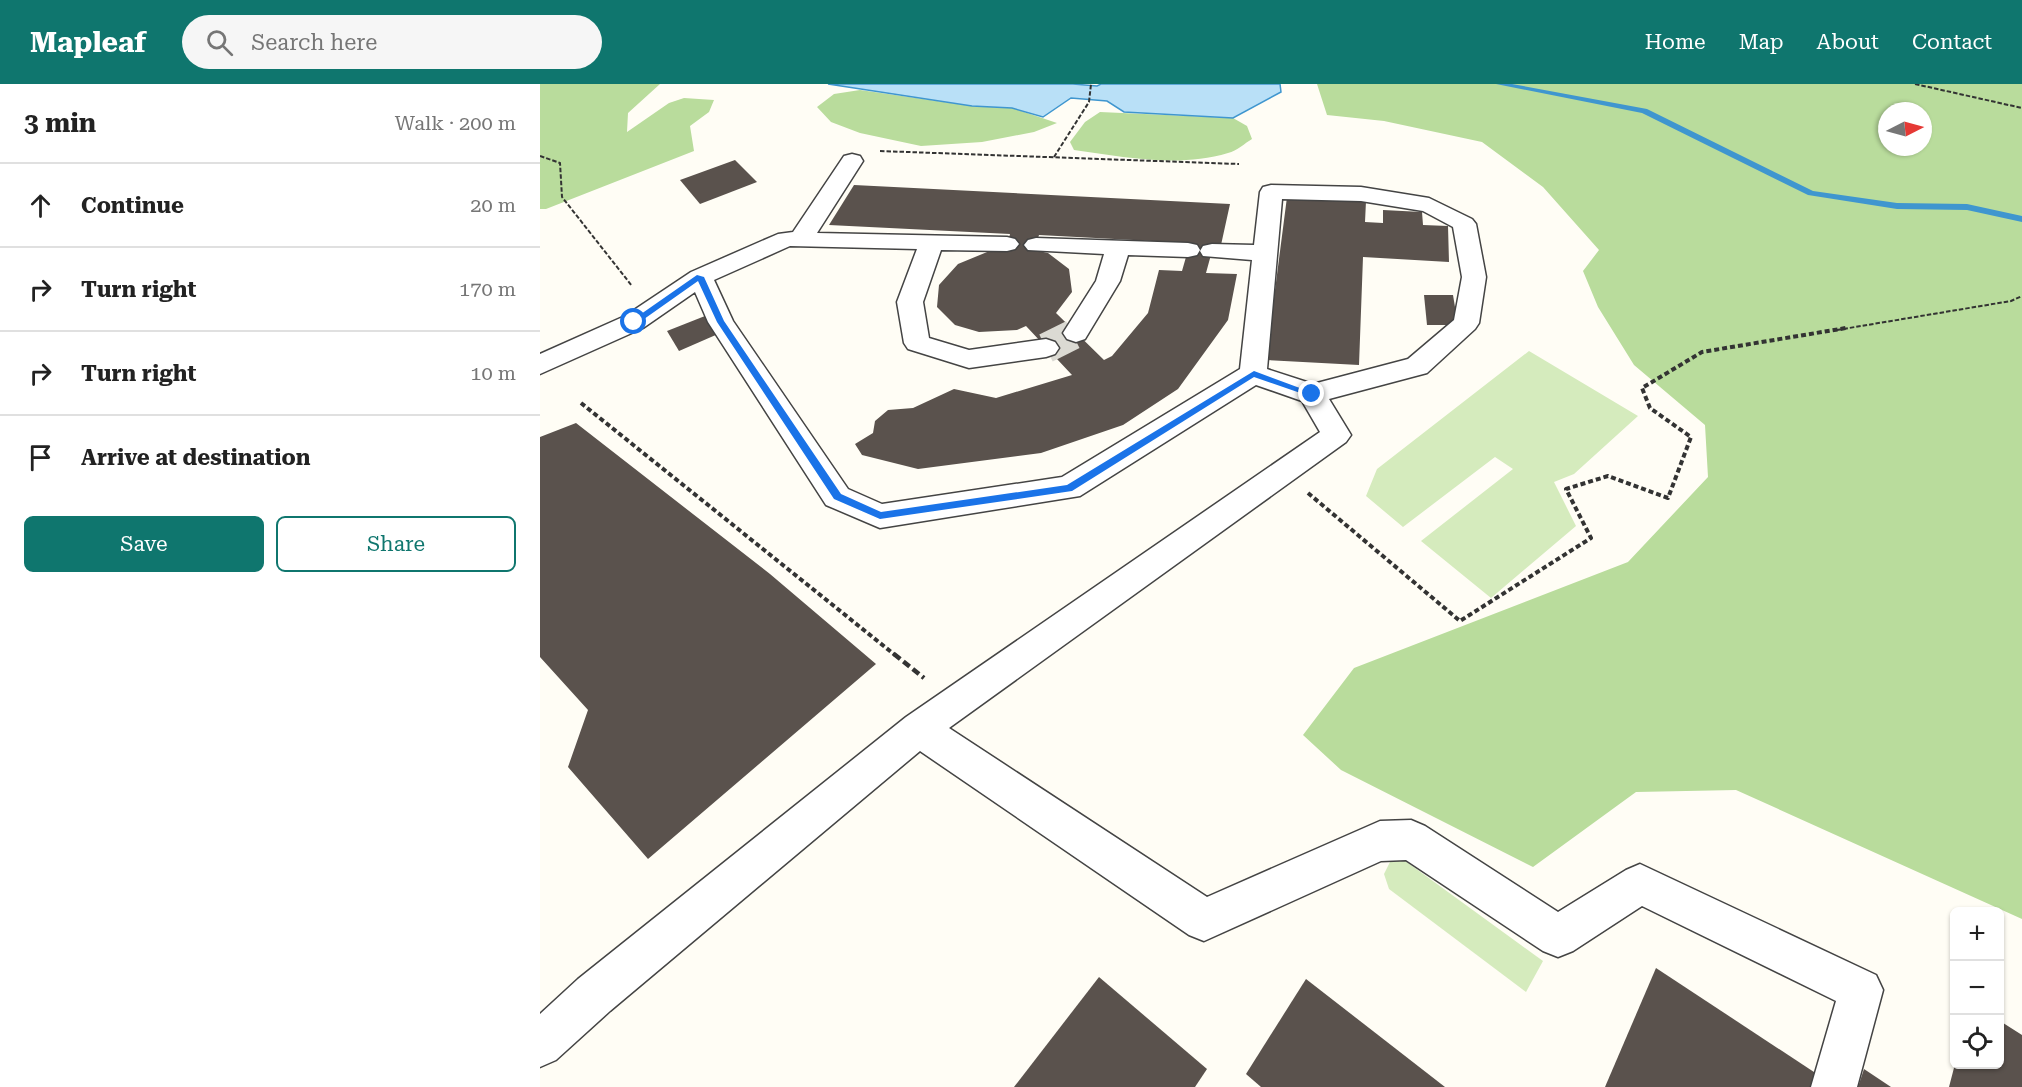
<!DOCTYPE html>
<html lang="en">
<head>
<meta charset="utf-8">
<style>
	body { margin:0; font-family:"Roboto Serif",serif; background:#f6f6f6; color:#222 }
	.controls { position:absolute; right:18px; bottom:18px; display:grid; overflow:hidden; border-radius:9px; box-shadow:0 2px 4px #0004 }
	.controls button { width:54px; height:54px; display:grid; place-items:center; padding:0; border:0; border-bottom:2px solid #e0e0e0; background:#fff; color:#222; font:30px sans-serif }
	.compass { position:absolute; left:1338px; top:18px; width:54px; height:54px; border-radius:50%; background:#fff; box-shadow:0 2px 4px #0004; rotate:84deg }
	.stop { position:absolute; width:18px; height:18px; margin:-14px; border:4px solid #1a73e8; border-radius:50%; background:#fff }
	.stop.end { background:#1a73e8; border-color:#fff; box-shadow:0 2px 6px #0008 }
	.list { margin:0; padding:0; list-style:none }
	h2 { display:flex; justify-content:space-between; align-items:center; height:78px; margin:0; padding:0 24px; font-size:26px }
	h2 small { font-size:20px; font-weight:400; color:#767676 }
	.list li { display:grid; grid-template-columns:39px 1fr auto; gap:18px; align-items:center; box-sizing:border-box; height:84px; padding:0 24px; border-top:2px solid #e0e0e0 }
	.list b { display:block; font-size:22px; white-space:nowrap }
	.list em { font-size:20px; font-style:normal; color:#767676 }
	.actions { display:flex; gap:12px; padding:18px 24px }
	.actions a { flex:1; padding:14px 0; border:2px solid #0f766e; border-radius:9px; text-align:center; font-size:21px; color:#0f766e }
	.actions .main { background:#0f766e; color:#fff }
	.icon { flex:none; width:33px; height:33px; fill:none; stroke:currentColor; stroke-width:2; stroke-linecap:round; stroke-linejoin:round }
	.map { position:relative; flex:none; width:1482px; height:1003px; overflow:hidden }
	header { display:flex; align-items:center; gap:36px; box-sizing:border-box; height:84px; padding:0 30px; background:#0f766e; color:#fff }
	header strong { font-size:28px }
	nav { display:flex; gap:33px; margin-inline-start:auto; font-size:21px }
	.search { width:420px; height:54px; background:#f6f6f6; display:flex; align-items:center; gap:15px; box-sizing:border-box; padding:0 21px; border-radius:33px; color:#767676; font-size:22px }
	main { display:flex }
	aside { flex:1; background:#fff }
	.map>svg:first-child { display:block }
	.green { fill:#d5ebbd }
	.forest { fill:#b9dc9c; fill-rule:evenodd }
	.water { fill:#b9e0f7; stroke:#3f96cf; stroke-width:1.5 }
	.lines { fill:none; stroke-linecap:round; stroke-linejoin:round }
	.stream { fill:#3f96cf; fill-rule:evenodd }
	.building { fill:#5a524d; fill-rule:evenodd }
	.minor-tunnel { stroke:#dbdad3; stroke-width:30; stroke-dasharray:30 15; stroke-linecap:butt }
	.minor-casing { stroke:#444; stroke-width:3 }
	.path-far2 { stroke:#333; stroke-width:2; stroke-dasharray:4.5 2; stroke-linecap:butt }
	.path-far1 { stroke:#333; stroke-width:4; stroke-dasharray:5 3; stroke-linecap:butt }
	.path { stroke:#333; stroke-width:4.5; stroke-dasharray:8 4; stroke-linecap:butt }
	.minor { fill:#fff; fill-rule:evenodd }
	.route { fill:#1a73e8 }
</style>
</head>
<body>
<header>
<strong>Mapleaf</strong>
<div class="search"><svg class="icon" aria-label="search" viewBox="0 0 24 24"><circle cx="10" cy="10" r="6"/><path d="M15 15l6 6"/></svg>Search here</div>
<nav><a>Home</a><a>Map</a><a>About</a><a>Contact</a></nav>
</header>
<main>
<aside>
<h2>3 min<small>Walk · 200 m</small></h2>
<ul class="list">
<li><svg class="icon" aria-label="ahead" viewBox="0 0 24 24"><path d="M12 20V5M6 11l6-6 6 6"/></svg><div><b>Continue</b></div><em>20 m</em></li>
<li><svg class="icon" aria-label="right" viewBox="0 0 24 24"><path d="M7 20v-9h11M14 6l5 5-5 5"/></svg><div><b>Turn right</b></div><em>170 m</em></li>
<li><svg class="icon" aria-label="right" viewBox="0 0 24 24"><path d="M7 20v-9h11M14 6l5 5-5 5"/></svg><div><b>Turn right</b></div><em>10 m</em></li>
<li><svg class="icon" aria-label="arrive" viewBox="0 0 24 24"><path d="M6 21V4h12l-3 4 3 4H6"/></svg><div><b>Arrive at destination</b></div></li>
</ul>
<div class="actions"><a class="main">Save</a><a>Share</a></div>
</aside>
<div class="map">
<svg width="1482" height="1003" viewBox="0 0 1482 1003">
	<rect width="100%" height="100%" fill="#fffdf5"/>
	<g class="green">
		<polygon points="989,267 1098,332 1034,390 1014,398 1036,442 951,514 881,457 973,385 955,373 863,443 826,412 837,385"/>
		<polygon points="864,776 1003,877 986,908 849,805 844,790 850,778"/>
	</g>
	<g class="forest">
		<polygon points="0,0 120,0 88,29 87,48 129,19 144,14 174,16 169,28 150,42 154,67 6,125 0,125"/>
		<path d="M777,0H1482V835L1196,706L1096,708L993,783L801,686L763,651L814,584L1088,478L1168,393L1165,341L1094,281L1058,223L1043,187L1059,166L1003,103L942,58L844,37L787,31ZM1347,27H1383V63H1347Z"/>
		<polygon points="320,6 432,22 472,24 517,39 494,48 442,58 381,62 320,49 291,38 277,23 294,10"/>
		<path d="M560,28L693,34L707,42L712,55C705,59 697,67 688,69C638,84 585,73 534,66L530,58L545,38Z"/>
	</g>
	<polygon class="water" points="288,0 533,0 557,2 561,0 740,0 741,8 693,34 584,28 567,17 531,14 503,33 472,24 432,22"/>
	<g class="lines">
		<polygon class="stream" points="956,0 972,0 1107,25 1273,107 1357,119 1427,120 1482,132 1482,138 1427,126 1357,125 1268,111 1102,29"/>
	</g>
	<g class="building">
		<polygon points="195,76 217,98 160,120 140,96"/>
		<path d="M314,101L690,120L681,161L672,167L666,189L697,190L688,236L638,305L583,341L501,369L378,385L322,371L315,360L333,349L335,337L348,326L373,324L414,305L456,314L532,291L486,242L477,246L439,248L415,241L397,223L399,201L418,180L452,166L466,165L470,150L289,141ZM499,151L650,159L642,187L619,186L608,229L572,272L564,276L516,229L532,208L529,185L508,169L494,166Z"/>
		<polygon points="747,113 826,117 825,138 843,139 843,126 882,128 883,141 908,142 909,178 823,173 819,281 726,276"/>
		<polygon points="884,211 913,211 918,241 887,241"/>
		<polygon points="165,232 178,250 139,267 127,247"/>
		<polygon points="36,339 230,490 336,580 108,775 28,683 48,626 0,573 0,353"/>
		<polygon points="1116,884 1280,992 1276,1003 1065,1003"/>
		<polygon points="559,893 667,985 655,1003 474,1003"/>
		<polygon points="766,895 905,1003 721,1003 706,990"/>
		<polygon points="1460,937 1482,951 1482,1003 1409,1003 1415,980 1460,980"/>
		<polygon points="1324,985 1351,1003 1318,1003"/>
	</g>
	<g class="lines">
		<polyline class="minor-tunnel" points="506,264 536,249"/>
		<defs>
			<g id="minor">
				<path d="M312,70L320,72L323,77L277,149L467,153L475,155L479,160L475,165L467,167L401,166L383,218L389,254L429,266L506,255L515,258L519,264L515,270L506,273L429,284L368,265L364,259L357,218L377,165L250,162L174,196L193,237L308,405L342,420L522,393L700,285L712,176L663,172L660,167L663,162L672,160L714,161L720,108L723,103L731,101L821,103L889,114L932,135L936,140L946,193L939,239L935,245L887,289L789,315L811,351L806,358L409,644L667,813L840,737L871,736L885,742L1018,828L1086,786L1100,780L1336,891L1343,906L1317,1003H1271L1296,917L1102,822L1033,867L1018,873L1003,867L866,776L841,777L664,857L649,851L380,667L70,927L16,976L0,983V930L38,895L366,633L780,348L762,317L716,301L540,412L340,444L286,421L168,238L155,208L103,244L0,290V270L85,232L151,188L238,150L253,148L304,72ZM742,115L821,117L883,127L913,143L922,193L914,236L868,275L773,300L727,285Z"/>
				<polygon points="496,154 648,159 657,161 660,166 657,171 648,173 588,171 580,197 545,255 536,258 527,255 523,249 556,197 564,170 488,166 484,161 488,156"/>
			</g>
		</defs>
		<use href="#minor" class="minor-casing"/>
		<g class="path-far2">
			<polyline points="1375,0 1482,24"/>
			<polyline points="340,67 699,80"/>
			<polyline points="0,72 20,79 22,113 92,202"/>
			<polyline points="514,73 549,18 551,0"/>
			<polyline points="1297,246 1471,217 1482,212"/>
		</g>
		<g class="path-far1">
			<polyline points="41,319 355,571"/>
			<polyline points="768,409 920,537 1051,454 1026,405 1068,392 1128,414 1151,353 1110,324 1102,304 1162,268 1306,244"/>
		</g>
		<polyline class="path" points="354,570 384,594"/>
		<use href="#minor" class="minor"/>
	</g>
	<polygon class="route" points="157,191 164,193 184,237 301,410 341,428 527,401 714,287 776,310 772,313 714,293 532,407 340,435 294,415 177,238 158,197 97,240 91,240 91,237"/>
</svg>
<div class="controls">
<button>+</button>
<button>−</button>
<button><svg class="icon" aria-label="locate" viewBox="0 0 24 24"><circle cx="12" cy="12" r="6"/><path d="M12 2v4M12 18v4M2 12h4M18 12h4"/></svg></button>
</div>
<svg class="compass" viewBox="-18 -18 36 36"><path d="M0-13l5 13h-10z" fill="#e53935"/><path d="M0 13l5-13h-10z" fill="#767676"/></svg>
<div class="stop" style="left:94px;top:238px"></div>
<div class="stop end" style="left:772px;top:310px"></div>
</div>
</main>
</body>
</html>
